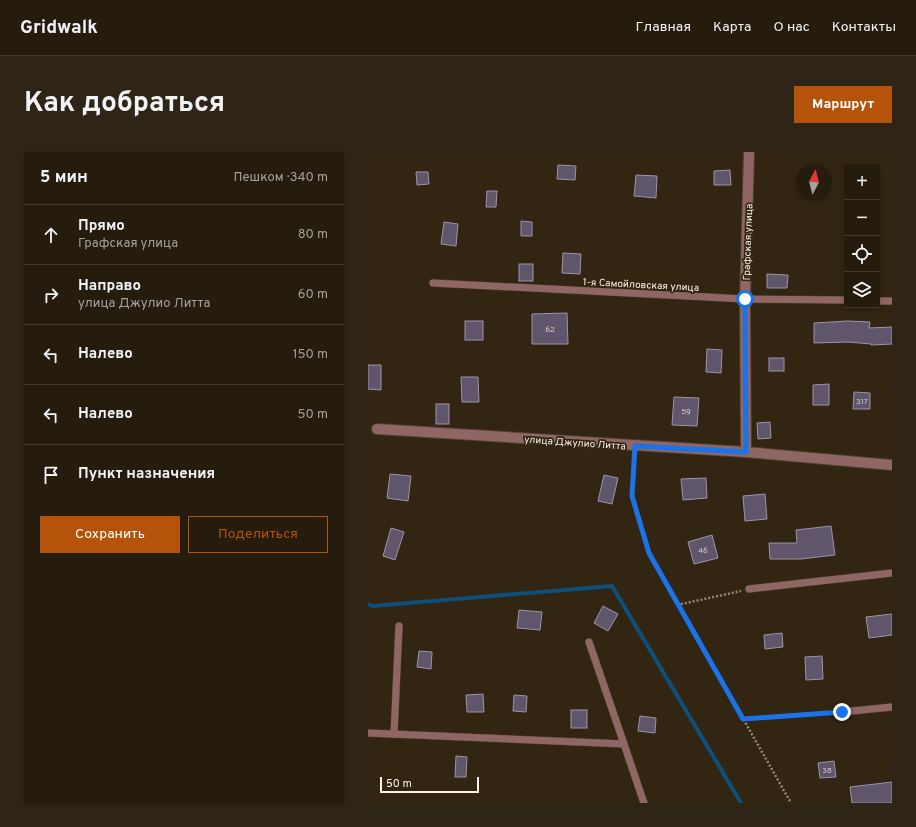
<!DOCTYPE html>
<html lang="ru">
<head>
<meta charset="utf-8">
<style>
	body { margin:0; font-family:Overpass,sans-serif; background:#2e2517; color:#f1f3f6 }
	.controls { position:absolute; right:12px; top:12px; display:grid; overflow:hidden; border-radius:0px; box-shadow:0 2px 6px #0003 }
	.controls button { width:36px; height:36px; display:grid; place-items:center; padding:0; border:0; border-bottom:1px solid #423a2e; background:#261c0e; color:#f1f3f6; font:20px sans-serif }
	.compass { position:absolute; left:428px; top:12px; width:36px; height:36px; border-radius:50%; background:#261c0e; box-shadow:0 2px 6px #0003; rotate:7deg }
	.scale { position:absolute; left:12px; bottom:10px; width:99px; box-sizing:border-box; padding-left:4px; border:2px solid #faf1e6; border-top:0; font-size:11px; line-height:14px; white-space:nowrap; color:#faf1e6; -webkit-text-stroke:3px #322512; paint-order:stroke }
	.stop { position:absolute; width:12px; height:12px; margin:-9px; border:3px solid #1a73e8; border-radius:50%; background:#fff }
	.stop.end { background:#1a73e8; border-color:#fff; box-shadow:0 1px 4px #0008 }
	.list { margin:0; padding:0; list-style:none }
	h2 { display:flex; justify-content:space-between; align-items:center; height:52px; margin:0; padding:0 16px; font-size:17px }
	h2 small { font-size:13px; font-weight:400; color:#a4a19e }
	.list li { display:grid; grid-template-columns:26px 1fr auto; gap:12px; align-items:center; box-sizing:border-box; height:60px; padding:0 16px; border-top:1px solid #423a2e }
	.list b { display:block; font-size:15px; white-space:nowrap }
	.list p { margin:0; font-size:13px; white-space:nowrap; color:#a4a19e }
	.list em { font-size:13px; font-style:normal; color:#a4a19e }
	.actions { display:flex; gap:8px; padding:12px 16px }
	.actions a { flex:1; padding:9px 0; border:1px solid #b45309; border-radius:0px; text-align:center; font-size:14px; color:#b45309 }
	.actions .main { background:#b45309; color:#fff }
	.icon { flex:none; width:22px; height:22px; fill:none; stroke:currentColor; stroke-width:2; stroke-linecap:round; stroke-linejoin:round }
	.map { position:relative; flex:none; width:524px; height:651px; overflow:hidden; border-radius:0px }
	header { display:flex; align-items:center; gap:24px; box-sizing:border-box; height:56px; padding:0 20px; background:#261c0e; border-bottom:1px solid #423a2e }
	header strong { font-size:19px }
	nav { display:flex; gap:22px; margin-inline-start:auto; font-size:14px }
	.intro { display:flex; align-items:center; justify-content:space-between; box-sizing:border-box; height:96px; padding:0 24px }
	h1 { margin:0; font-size:28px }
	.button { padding:10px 18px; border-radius:0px; background:#b45309; color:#fff; font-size:14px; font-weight:700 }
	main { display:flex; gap:24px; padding:0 24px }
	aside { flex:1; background:#261c0e; border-radius:0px; box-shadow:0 2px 6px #0003 }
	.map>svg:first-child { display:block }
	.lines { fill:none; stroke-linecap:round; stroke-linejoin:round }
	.stream { stroke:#0e507c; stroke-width:4 }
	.building { fill:#5f566c; stroke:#9d93ab }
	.service-casing { stroke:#4e4230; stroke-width:8 }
	.minor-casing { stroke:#4e4230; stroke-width:12 }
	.path { stroke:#94897a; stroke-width:2.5; stroke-dasharray:2 2; stroke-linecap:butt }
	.service { stroke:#8f6663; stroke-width:7 }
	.minor { stroke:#8f6663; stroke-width:10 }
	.route { stroke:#1a73e8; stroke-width:5 }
	.labels { text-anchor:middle; stroke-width:3.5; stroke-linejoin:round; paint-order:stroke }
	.number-label { font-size:8px; fill:#d3cac8 }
	.street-label { font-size:10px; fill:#faf1e6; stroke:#322512 }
</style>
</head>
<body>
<header>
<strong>Gridwalk</strong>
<nav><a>Главная</a><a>Карта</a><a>О нас</a><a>Контакты</a></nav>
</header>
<div class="intro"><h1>Как добраться</h1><a class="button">Маршрут</a></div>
<main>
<aside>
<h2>5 мин<small>Пешком · 340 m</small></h2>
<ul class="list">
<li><svg class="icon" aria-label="ahead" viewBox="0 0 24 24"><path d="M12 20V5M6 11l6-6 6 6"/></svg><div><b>Прямо</b><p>Графская улица</p></div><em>80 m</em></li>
<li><svg class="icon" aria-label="right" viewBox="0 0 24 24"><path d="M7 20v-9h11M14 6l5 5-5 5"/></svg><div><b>Направо</b><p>улица Джулио Литта</p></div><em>60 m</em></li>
<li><svg class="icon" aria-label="left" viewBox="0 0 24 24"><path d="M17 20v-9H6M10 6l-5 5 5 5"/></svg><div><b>Налево</b></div><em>150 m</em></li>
<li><svg class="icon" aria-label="left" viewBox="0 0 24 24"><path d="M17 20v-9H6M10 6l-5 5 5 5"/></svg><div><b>Налево</b></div><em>50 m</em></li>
<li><svg class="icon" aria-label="arrive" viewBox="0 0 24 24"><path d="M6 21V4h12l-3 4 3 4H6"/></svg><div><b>Пункт назначения</b></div></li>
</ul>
<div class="actions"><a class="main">Сохранить</a><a>Поделиться</a></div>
</aside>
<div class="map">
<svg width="524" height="651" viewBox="0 0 524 651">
	<rect width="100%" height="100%" fill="#322512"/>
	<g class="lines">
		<polyline class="stream" points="0,452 5,454 244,434 373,651"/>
	</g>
	<g class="building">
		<polygon points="190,13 208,14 207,28 189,27"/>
		<polygon points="362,18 363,33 346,33 346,19"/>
		<polygon points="48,20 60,20 61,32 49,33"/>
		<polygon points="268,23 289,24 288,46 266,44"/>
		<polygon points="119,39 129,39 128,55 118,55"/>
		<polygon points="153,69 164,70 164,84 153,84"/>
		<polygon points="76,70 90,72 88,94 73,92"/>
		<polygon points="195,101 213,102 212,122 194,121"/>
		<rect x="151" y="112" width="14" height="17"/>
		<polygon points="399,122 420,123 419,136 399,136"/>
		<polygon points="199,161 200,192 164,192 164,162"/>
		<rect x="97" y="169" width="18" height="19"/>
		<polygon points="480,169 502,170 501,176 524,175 524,192 503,193 503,192 480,190 446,191 446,171"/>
		<polygon points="339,197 354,198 353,221 338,220"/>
		<rect x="401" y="206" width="15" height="13"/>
		<polygon points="0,213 13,213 13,238 0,237"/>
		<polygon points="93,225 110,225 111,250 94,250"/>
		<polygon points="461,232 461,253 445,253 445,233"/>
		<polygon points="486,240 502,241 502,257 485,257"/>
		<polygon points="306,245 331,246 329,274 304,273"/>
		<rect x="68" y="252" width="13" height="20"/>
		<polygon points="402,270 403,286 390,287 389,271"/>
		<polygon points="22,322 43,324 40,349 19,346"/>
		<polygon points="236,323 250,326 244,352 230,349"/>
		<polygon points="338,326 339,346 315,348 313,327"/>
		<polygon points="397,342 399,367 377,369 375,344"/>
		<polygon points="463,374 467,403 433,407 402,407 401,391 429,391 428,378"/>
		<polygon points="23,376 36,380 27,408 15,404"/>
		<polygon points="344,383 350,406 326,412 320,390"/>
		<polygon points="235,454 250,462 240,479 226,471"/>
		<polygon points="151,458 174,460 172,478 149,476"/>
		<polygon points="524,462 524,483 501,486 498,465"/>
		<polygon points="414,481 415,495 397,497 396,483"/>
		<polygon points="51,499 64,500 63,517 49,515"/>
		<polygon points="454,504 455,527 438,528 437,505"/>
		<polygon points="115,542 116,560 99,560 98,543"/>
		<polygon points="146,543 159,544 158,560 145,559"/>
		<rect x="203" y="558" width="16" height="18"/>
		<polygon points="272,564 288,566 287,581 270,579"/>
		<polygon points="88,604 99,605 98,625 87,625"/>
		<polygon points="466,609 468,625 452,626 450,611"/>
		<polygon points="524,630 524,651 484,651 482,635"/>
	</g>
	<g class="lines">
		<defs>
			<g id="service">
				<polyline points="65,131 377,147 479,148"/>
				<polyline points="509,149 524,149"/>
				<polyline points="381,437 524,421"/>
				<polyline points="221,490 256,592"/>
				<polyline points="474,560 524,555"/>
				<polyline points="0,581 256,592 276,651"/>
				<polyline points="26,582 31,474"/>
			</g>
			<g id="minor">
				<polyline points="9,277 378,300 524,313"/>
				<polyline points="378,300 377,147 381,0"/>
			</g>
		</defs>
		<use href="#service" class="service-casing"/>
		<use href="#minor" class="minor-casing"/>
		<g class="path">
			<polyline points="266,303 264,344 281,401 423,651"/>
			<polyline points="309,453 373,439"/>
			<polyline points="375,567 466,561"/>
		</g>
		<use href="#service" class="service"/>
		<use href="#minor" class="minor"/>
	</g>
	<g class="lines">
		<polyline class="route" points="377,147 378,300 267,294 264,344 281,401 375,567 474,560"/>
	</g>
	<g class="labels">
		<g class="number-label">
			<text x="182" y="180">62</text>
			<text x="494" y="252">317</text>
			<text x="318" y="262">59</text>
			<text x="335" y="401">46</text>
			<text x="459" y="621">38</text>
		</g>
		<g class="street-label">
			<text transform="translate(379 90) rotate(-88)" y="4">Графская улица</text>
			<text transform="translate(273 132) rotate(3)" y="4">1-я Самойловская улица</text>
			<text transform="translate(207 290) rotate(4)" y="4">улица Джулио Литта</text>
		</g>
	</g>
</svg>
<div class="controls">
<button>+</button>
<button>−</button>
<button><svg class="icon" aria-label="locate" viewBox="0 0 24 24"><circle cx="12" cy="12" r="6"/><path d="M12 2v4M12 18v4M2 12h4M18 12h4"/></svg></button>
<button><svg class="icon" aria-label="layers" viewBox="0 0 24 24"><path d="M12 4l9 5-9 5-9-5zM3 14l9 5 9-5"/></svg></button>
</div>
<svg class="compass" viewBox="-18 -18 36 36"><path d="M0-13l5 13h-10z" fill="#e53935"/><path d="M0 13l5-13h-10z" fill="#a4a19e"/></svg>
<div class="scale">50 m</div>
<div class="stop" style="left:377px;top:147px"></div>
<div class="stop end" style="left:474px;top:560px"></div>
</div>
</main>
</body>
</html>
